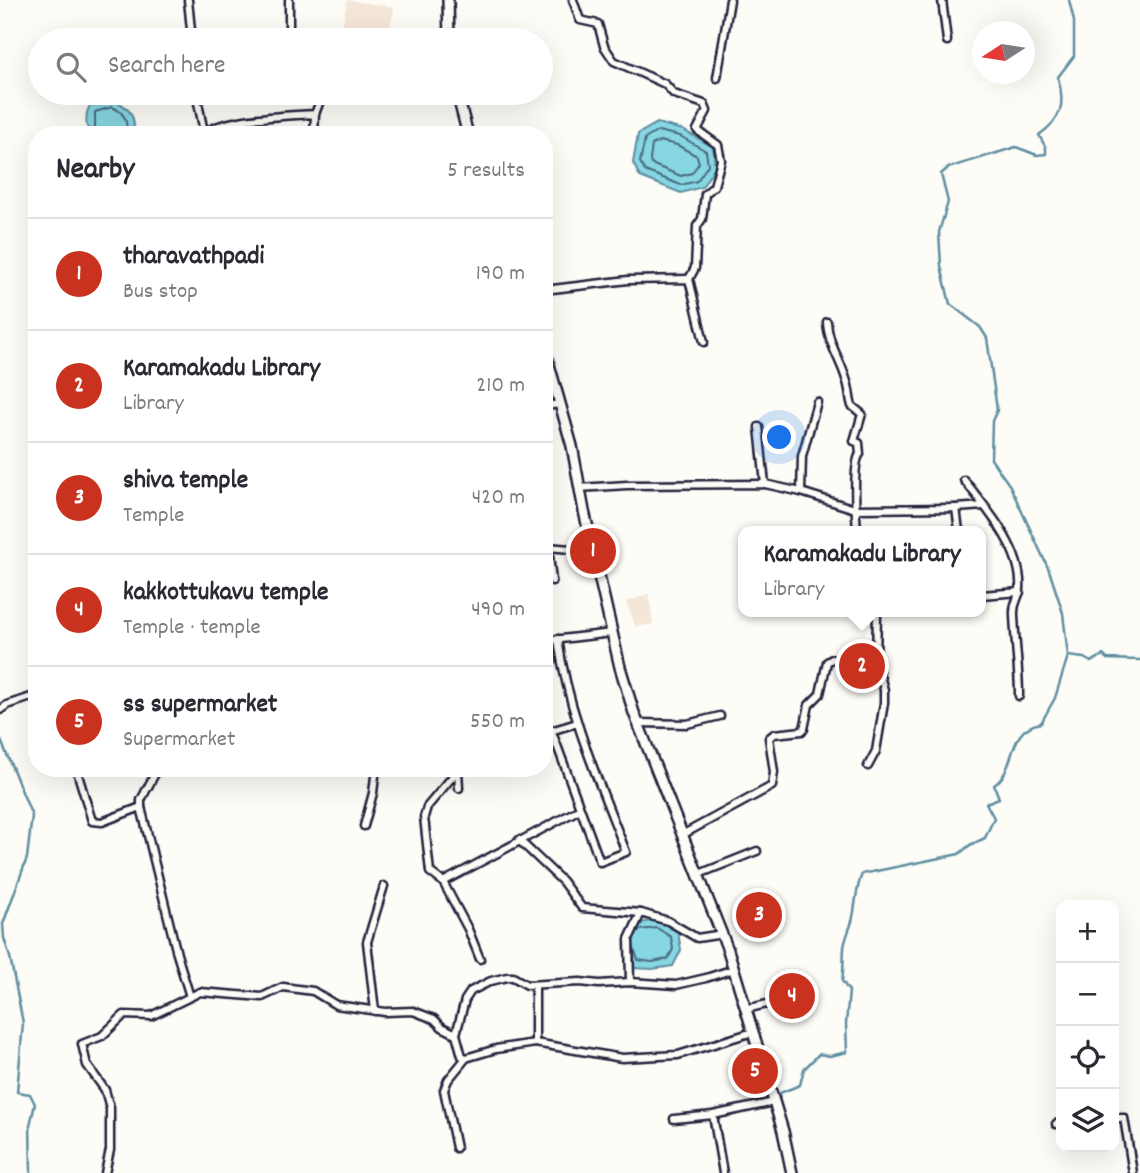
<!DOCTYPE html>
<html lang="en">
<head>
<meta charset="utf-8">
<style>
	body { margin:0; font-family:Dekko,sans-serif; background:#f7f7f7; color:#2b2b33 }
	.controls { position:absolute; right:21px; bottom:21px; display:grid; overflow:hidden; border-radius:14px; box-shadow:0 7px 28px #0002 }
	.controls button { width:63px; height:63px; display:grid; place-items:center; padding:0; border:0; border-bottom:2px solid #e1e1e2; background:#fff; color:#2b2b33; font:35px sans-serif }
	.compass { position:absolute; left:972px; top:21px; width:63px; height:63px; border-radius:50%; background:#fff; box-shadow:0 7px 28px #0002; rotate:258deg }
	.you { position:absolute; left:780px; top:438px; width:24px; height:24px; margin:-18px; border:5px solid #fff; border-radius:50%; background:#1a73e8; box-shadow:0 0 0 10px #1a73e833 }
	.badge { display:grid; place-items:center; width:46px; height:46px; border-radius:50%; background:#c8321e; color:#fff; font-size:23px; font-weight:700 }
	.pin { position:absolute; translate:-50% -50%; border:4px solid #fff; box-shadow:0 2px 7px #0006 }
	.popup { position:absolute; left:738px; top:526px; width:248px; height:91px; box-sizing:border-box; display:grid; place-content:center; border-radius:14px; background:#fff; filter:drop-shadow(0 2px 5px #0005); font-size:23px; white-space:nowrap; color:#7c7c81 }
	.popup b { font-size:26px; color:#2b2b33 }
	.popup::after { content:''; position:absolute; left:50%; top:100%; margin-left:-14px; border:14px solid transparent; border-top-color:#fff }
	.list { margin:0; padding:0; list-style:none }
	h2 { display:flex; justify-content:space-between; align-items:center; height:91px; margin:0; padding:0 28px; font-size:30px }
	h2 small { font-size:23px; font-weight:400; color:#7c7c81 }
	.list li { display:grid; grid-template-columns:46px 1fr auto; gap:21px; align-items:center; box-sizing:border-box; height:112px; padding:0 28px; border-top:2px solid #e1e1e2 }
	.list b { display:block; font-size:26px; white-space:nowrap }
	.list p { margin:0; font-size:23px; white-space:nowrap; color:#7c7c81 }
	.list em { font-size:23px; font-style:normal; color:#7c7c81 }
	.icon { flex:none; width:38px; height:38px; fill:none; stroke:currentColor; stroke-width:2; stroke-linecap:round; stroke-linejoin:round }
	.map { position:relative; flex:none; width:1140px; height:1173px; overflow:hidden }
	.search { position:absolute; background:#fff; box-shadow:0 7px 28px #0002; left:28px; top:28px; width:525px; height:77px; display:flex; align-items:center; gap:18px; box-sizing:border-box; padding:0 24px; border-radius:38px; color:#7c7c81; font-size:26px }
	.panel { position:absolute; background:#fff; box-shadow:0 7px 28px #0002; left:28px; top:126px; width:525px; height:651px; border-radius:28px }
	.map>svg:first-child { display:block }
	.built { fill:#f4e7d8 }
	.water { fill:#87d6e3; stroke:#5f8ea0; stroke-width:2 }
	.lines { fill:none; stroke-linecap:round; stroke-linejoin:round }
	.shore { stroke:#4a6a7e; stroke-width:2 }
	.stream { stroke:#5f8ea0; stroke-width:2.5 }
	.street-casing { stroke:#22223b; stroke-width:11 }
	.secondary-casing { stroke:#22223b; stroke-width:14 }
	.street { stroke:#fdfcf7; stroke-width:6 }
	.secondary { stroke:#fdfcf7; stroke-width:9 }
</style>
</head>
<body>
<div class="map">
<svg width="1140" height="1173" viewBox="0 0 1140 1173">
	<rect width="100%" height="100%" fill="#fdfcf7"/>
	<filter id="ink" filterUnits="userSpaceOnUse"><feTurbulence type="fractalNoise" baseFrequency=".0143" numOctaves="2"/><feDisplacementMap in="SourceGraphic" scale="14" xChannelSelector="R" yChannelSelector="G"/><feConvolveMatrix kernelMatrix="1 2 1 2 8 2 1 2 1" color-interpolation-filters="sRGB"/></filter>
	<g filter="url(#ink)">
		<g class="built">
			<polygon points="347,0 394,7 388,40 340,40"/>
			<polygon points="649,594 653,624 636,627 626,602"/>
		</g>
		<g class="water">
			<path d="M114,100C129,107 137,117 133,135H90C85,126 85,112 91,104Z"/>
			<polygon points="657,123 683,130 713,147 715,167 702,187 681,193 640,177 633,163 638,134"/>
			<polygon points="658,920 678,932 681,950 673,966 652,969 632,968 625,941 634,924"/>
		</g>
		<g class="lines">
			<g class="shore">
				<polygon points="658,131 680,136 706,151 708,165 697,181 681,185 645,171 640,162 645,139"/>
				<path d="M95,135V112L112,107C126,113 127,121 127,135"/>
				<polygon points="660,141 677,145 697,156 699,163 692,173 681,176 651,164 650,160 652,145"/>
				<polyline points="634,948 638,960 652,962 668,959 673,949 671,937 657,928 640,930 637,934"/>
			</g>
			<g class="stream">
				<polyline points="1068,656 1084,658 1091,662 1103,655 1107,659 1140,660"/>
				<polyline points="0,738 32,816 27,858 3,924 4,938 10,957 23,1023 17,1092 30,1094 35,1104 30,1125 31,1173"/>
				<path d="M779,1104L780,1093L800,1085L804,1069L819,1054L830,1056L847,1052L846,1024L849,991L842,981C844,969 843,960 844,948C845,937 851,928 853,917C856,902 856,888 862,874L959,854L970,845L985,838L994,818L986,803L999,798L994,785C1018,769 1005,729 1041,723L1055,698L1068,656L1063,613L1049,570L1017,501L1010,486L991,459L992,421L997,410L987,338L980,327L950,304L941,266L939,232L948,202L941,174L948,168L1016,147L1037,155L1046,154V148L1039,135C1063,118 1065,104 1058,77L1074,56V21L1069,0"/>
				<polyline points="788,1134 796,1173"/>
			</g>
			<defs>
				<g id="street">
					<polyline points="188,0 192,40"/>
					<polyline points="289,0 289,31 292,40"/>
					<polyline points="573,0 580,20 598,24 604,46 614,61 665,84 674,94 704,104 707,111 697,130 718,145 721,160 714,186 705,194 702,219 697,226 695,268 689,279"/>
					<polyline points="942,0 947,41"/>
					<polyline points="717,78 730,0"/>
					<polyline points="196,93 204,132"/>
					<polyline points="315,114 323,93"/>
					<path d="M202,135C222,117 288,116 315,114L314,135"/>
					<polyline points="544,290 628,280 689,279 704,342"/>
					<path d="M827,322C828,346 845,366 849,390C850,396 850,400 852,406L862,414L854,441L859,443L860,454C852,464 856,517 857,531"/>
					<polyline points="544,406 561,404"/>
					<polyline points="759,427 765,484"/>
					<path d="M964,480C987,509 1023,550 1020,589C1019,600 1013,601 1014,615C1015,642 1019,669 1019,696"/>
					<polyline points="579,488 627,485 765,484 801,492 855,509 956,508 959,531"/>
					<polyline points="801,492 802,456 817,402"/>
					<polyline points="956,508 984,506"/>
					<polyline points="552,581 548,547 593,551"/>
					<polyline points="981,595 1020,592"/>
					<polyline points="544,641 612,633"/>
					<polyline points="0,710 7,705 37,695"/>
					<polyline points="639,723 687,724 720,716"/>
					<path d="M551,729L600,862L626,852C599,782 568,713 558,639"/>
					<polyline points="544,733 577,723"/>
					<polyline points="868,766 876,751 884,703 884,690 876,661 877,612"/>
					<polyline points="76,768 92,821 102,822 141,807"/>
					<polyline points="158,768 141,800 141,807 177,954 190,997"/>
					<polyline points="433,768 458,770 427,807 424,817 430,872 443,882"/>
					<polyline points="458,770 459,788"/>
					<polyline points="364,826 373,793 376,768"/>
					<polyline points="682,835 772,786 774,772 769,738 774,734 802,731 804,729 809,705 820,694 827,662 832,659 878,667"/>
					<polyline points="519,840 562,881 582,908 641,913 668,921 697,938 723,934"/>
					<polyline points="699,874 757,851"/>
					<polyline points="480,959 468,929 443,882 580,809"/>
					<polyline points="630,982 629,939 641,913"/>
					<polyline points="535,985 535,1043"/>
					<polyline points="746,1009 796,997"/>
					<polyline points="375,1011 367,942 384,886"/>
					<polyline points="456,1034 462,1056 466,1058"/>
					<polyline points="713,1115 723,1173"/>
					<polyline points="1114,1118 1124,1118 1133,1173"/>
					<polyline points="674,1119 713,1115 774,1102"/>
					<polyline points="1056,1124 1061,1123"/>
					<polyline points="456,1148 444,1090 448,1080 466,1058 496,1049 535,1043 622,1058 678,1055 753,1032"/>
					<polyline points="105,1173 110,1150 110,1108 105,1090 87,1065 82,1044 102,1036 124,1015 151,1016 200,992 262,997 283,987 313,991 336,1005 385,1012 413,1011 434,1019 442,1027 456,1034 465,1000 471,991 491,981 507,977 513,977 527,985 580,982 599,984 630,982 676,985 706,978 734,969"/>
				</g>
				<g id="secondary">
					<polyline points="448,0 449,40"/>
					<polyline points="457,93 468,135"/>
					<polyline points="544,347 572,446 584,511 620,667 634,713 728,950 783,1131 792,1173"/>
				</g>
			</defs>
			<use href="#street" class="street-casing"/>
			<use href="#secondary" class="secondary-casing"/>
			<use href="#street" class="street"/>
			<use href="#secondary" class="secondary"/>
		</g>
	</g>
</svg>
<div class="controls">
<button>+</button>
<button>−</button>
<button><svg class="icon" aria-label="locate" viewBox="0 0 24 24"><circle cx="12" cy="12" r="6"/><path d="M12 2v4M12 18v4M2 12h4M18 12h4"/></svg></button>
<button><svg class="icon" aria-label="layers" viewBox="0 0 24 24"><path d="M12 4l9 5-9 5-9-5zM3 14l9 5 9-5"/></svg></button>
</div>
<svg class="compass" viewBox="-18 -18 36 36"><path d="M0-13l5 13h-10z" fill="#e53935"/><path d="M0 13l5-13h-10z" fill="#7c7c81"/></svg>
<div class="you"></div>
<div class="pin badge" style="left:593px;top:551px">1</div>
<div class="pin badge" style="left:862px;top:666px">2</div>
<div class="popup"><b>Karamakadu Library</b>Library</div>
<div class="pin badge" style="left:759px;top:915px">3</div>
<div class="pin badge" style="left:792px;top:996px">4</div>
<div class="pin badge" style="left:755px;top:1071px">5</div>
<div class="search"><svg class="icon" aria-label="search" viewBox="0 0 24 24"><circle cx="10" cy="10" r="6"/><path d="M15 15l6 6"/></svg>Search here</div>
<section class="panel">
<h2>Nearby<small>5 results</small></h2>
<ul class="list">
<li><span class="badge">1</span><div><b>tharavathpadi</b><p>Bus stop</p></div><em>190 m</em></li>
<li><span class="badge">2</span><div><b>Karamakadu Library</b><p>Library</p></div><em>210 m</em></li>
<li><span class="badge">3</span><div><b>shiva temple</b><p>Temple</p></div><em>420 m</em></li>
<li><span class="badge">4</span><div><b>kakkottukavu temple</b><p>Temple · temple</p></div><em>490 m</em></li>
<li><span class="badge">5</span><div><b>ss supermarket</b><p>Supermarket</p></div><em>550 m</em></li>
</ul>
</section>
</div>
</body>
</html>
